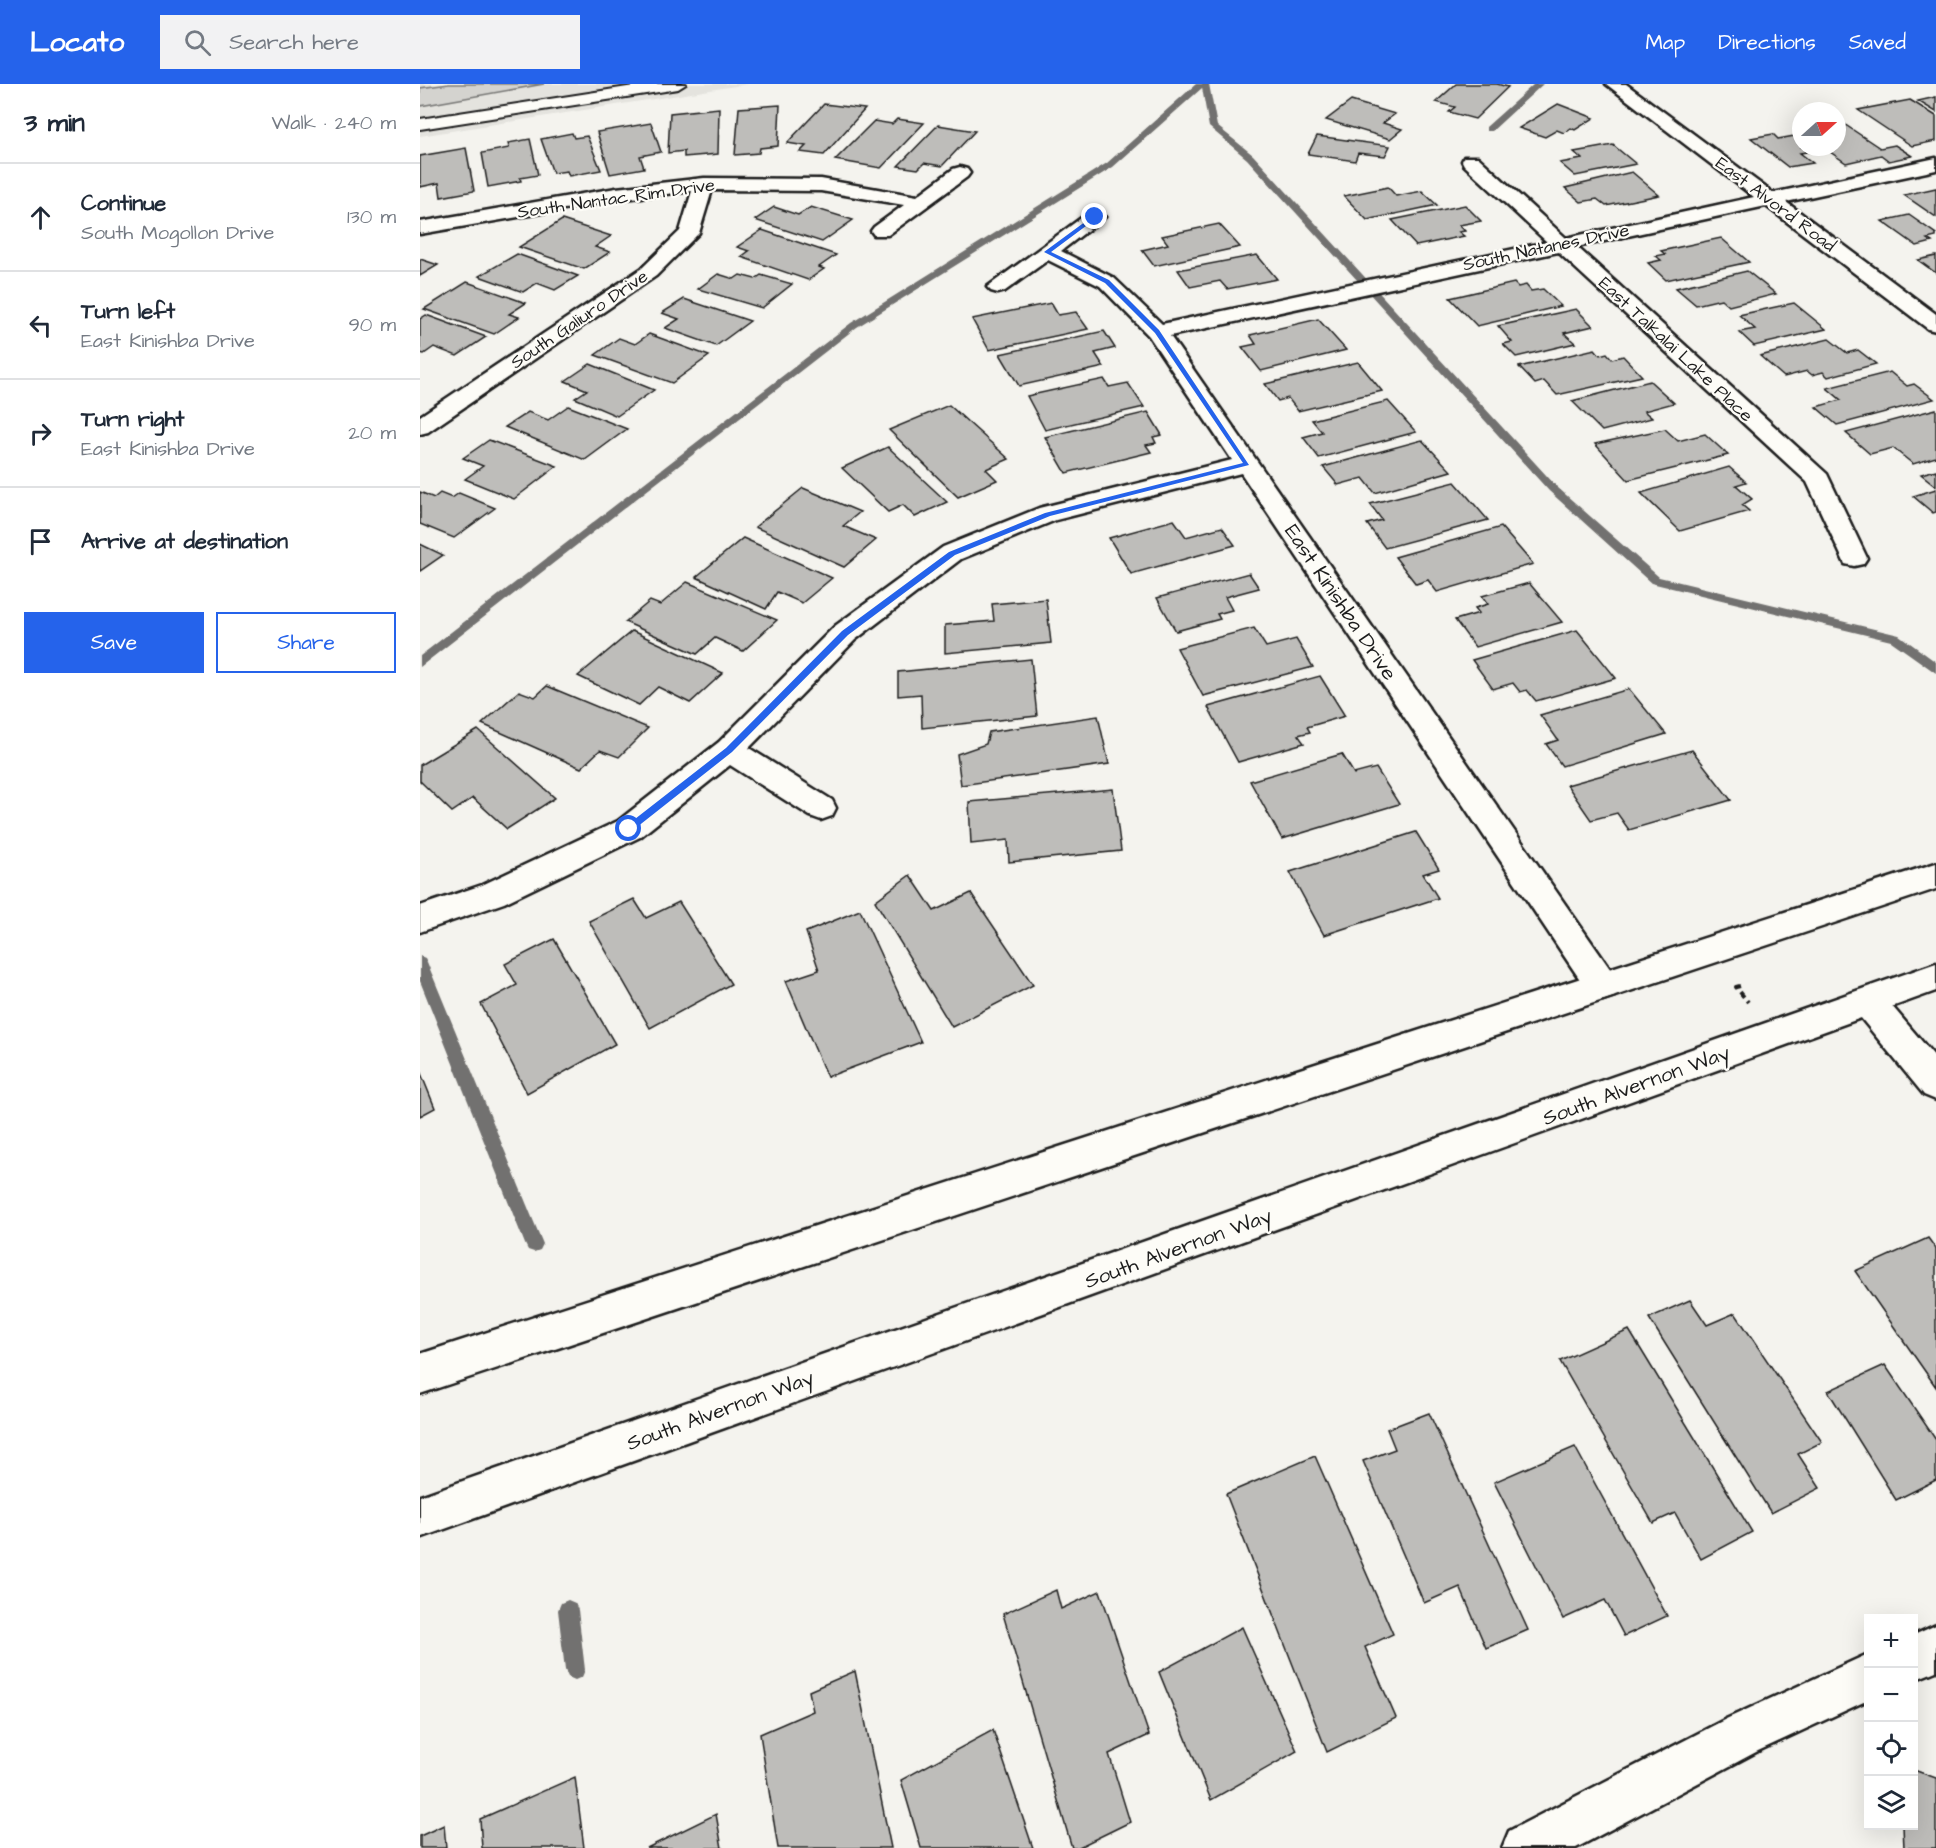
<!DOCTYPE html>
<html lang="en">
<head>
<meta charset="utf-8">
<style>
	body { margin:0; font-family:"Architects Daughter",sans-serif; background:#f2f2f3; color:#1f2937 }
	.controls { position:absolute; right:18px; bottom:18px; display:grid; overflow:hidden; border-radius:0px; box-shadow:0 6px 24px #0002 }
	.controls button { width:54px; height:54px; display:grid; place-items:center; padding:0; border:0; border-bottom:2px solid #e0e1e3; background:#fff; color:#1f2937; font:30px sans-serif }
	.compass { position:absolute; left:1372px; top:18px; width:54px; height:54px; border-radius:50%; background:#fff; box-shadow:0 6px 24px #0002; rotate:69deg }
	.stop { position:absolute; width:18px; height:18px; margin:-14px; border:4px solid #2563eb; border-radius:50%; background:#fff }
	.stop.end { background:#2563eb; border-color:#fff; box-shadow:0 2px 6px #0008 }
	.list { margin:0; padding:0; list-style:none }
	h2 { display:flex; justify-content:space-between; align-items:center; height:78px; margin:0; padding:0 24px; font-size:26px }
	h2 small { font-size:20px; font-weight:400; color:#747a83 }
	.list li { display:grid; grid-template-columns:39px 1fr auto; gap:18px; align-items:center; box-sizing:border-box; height:108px; padding:0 24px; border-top:2px solid #e0e1e3 }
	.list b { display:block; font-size:22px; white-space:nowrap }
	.list p { margin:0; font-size:20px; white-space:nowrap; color:#747a83 }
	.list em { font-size:20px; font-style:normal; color:#747a83 }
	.actions { display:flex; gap:12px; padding:18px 24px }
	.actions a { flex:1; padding:14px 0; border:2px solid #2563eb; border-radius:0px; text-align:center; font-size:21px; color:#2563eb }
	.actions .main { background:#2563eb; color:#fff }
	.icon { flex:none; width:33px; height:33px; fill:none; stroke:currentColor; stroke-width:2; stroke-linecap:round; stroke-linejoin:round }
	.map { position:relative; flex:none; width:1516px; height:1764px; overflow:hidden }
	header { display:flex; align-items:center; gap:36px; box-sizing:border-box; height:84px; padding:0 30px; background:#2563eb; color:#fff }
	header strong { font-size:28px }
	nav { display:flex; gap:33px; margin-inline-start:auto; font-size:21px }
	.search { width:420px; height:54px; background:#f2f2f3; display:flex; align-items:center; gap:15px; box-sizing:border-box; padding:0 21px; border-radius:0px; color:#747a83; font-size:22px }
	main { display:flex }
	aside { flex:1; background:#fff }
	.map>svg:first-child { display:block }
	.built { fill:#e4e3de }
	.green { fill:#d4d3cf; stroke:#787876; stroke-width:1.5 }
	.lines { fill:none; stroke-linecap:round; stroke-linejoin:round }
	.stream { fill:#72716f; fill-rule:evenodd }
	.building { fill:#bebdba; stroke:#1c1c1c; stroke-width:1.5 }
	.lane-casing { stroke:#1c1c1c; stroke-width:4 }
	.street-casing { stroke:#1c1c1c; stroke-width:5 }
	.secondary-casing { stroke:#1c1c1c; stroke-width:5 }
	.path { stroke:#1c1c1c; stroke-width:4; stroke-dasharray:6 4.5; stroke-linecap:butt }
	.lane { fill:#fdfcf7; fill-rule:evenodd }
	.street { fill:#fdfcf7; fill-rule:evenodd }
	.secondary { fill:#fdfcf7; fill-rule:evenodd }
	.route { fill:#2563eb }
	.labels { text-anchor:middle; stroke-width:4.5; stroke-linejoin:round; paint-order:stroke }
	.far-street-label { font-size:18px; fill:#1c1c1c; stroke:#fdfcf7 }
	.street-label { font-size:21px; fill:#1c1c1c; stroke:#fdfcf7 }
</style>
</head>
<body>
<header>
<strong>Locato</strong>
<div class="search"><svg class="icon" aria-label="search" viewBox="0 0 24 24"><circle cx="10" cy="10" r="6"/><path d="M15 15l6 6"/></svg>Search here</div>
<nav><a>Map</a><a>Directions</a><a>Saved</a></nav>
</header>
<main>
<aside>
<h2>3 min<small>Walk · 240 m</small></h2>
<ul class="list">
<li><svg class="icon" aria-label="ahead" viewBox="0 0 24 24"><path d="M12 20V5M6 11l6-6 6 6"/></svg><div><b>Continue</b><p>South Mogollon Drive</p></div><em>130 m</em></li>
<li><svg class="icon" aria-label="left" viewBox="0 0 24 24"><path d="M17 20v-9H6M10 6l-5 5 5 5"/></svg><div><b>Turn left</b><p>East Kinishba Drive</p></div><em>90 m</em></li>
<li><svg class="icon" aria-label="right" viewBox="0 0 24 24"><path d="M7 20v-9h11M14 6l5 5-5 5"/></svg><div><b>Turn right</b><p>East Kinishba Drive</p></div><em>20 m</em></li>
<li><svg class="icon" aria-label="arrive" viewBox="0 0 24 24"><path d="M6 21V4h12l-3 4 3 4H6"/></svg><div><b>Arrive at destination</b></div></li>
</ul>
<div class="actions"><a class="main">Save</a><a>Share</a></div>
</aside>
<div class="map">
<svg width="1516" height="1764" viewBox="0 0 1516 1764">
	<rect width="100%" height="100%" fill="#f4f3ee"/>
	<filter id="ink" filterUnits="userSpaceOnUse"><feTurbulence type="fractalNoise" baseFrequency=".0167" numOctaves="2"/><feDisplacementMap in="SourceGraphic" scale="12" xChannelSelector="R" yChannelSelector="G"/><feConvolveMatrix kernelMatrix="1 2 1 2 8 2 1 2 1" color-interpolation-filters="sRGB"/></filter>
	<g filter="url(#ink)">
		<polygon class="built" points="0,0 328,0 0,52"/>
		<polygon class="green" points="29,0 124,0 0,22 0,4"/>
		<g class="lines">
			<g class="stream">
				<polygon points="776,0 789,0 797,42 833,71 1137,403 1239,493 1479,551 1516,578 1516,589 1471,557 1231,499 1129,407 827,75 789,43 782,4 693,83 437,243 0,583 0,572 431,239 687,79"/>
				<polygon points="1114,0 1123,0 1072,47 1066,47 1066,43"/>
				<polygon points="0,872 5,874 7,878 123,1160 120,1166 114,1168 108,1166 105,1160 0,897"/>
				<polygon points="148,1516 155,1519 158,1526 165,1586 162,1593 155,1596 148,1593 145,1586 138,1526 141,1519"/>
			</g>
		</g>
		<g class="building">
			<polygon points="1036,0 1077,0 1088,3 1055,35 1029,28 1035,23 1016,18"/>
			<polygon points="1516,13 1516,28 1498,17"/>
			<polygon points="1490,16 1516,32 1516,57 1492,62 1438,26"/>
			<polygon points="931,17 975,30 963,39 982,45 970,55 906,36"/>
			<polygon points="404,20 445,25 404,71 380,68 386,62 367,59"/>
			<polygon points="1138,20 1174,34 1155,46 1151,44 1144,49 1137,46 1125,53 1099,44"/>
			<polygon points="360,21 358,62 340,64 339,69 315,71 319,24"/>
			<polygon points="299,24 298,70 264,73 264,67 248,69 250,29"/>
			<polygon points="477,35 504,39 461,84 415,76 454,37 472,40"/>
			<polygon points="1418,36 1460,64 1475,61 1492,72 1469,77 1461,71 1426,79 1403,63 1417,63"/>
			<polygon points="231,39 241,68 220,72 224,84 190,90 177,48"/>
			<polygon points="518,41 555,47 522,82 504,79 498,85 478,82"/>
			<polygon points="152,49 154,54 167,52 181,86 149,92 147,87 133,89 121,55"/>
			<polygon points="1353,50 1358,55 1380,51 1381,63 1397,63 1400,66 1380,69 1393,79 1368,83 1331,54"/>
			<polygon points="897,52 970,62 965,72 938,69 935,77 888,70"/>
			<polygon points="110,55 118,91 100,94 101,97 68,103 62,69 89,64 88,59"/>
			<polygon points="1193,61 1216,80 1155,92 1140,79 1162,75 1154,68"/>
			<polygon points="46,64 54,107 21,113 19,99 0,103 0,72"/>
			<polygon points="1212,88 1239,111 1186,122 1177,115 1161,118 1145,104"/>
			<polygon points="968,103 976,112 1002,107 1017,121 947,136 924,112"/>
			<polygon points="1516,104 1516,133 1484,111"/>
			<polygon points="1045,121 1061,137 1039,141 1045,147 1039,148 1044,152 996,162 972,136"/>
			<polygon points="354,123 378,131 391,123 433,136 402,158 335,136"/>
			<polygon points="1489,131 1516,150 1516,153 1507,155 1512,158 1497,162 1462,137"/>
			<polygon points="142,136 191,152 175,163 190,168 164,185 99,163"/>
			<polygon points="799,140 820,163 734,182 722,166 748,160 742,152"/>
			<polygon points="342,146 416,171 399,183 404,185 388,196 321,173 329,167 317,163"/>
			<polygon points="1301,154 1329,178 1246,196 1228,179 1241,176 1236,172 1245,170 1241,167"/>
			<polygon points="97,170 158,192 135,206 117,199 103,208 59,192"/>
			<polygon points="837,171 857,195 807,205 800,197 770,203 758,186"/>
			<polygon points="1516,172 1516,189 1498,176"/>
			<polygon points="0,175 18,181 0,192"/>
			<polygon points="1327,187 1356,210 1309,222 1301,215 1276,221 1256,204"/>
			<polygon points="298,190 314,195 320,191 335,195 341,191 372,200 342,224 278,205"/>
			<polygon points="47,198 106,219 89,230 99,233 74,250 4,225"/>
			<polygon points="1094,199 1098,203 1106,201 1111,207 1123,205 1141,222 1057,242 1030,214"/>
			<polygon points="264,215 330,237 296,262 245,244 259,235 242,229"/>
			<polygon points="631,219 638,231 656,228 668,245 569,266 552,235"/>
			<polygon points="1374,219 1406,245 1334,262 1319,248 1335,245 1319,231"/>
			<polygon points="1156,225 1173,242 1144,249 1155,259 1096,273 1083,260 1092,258 1078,242"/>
			<polygon points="6,231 66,253 37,272 14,263 4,270 0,269 0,235"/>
			<polygon points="898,235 926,266 841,287 822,263 836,260 830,251"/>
			<polygon points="684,247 695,264 675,269 684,283 599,302 580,270"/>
			<polygon points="229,250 289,272 252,299 175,271 199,254 215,260"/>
			<polygon points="1409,255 1427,269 1438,266 1456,280 1408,293 1403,288 1392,291 1387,287 1364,293 1340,272"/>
			<polygon points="1175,265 1180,271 1187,269 1192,275 1203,272 1222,292 1137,311 1124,297 1115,300 1099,283"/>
			<polygon points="938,278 962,307 878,327 868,314 858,317 845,300"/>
			<polygon points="170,280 234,306 197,332 155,314 167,306 145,297"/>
			<polygon points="1470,288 1487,302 1494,300 1514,315 1417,341 1396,323 1421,316 1407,304"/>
			<polygon points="684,295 689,303 708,299 724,323 625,346 607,312"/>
			<polygon points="1230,297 1254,319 1224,327 1232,334 1182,347 1152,317"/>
			<polygon points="968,317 996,348 899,374 883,353 902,348 892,336"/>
			<polygon points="529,321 589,375 566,385 577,396 538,413 469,346"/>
			<polygon points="148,322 207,345 165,376 85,343 108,328 128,336"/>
			<polygon points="1516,325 1516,373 1493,380 1473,364 1450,370 1426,349"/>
			<polygon points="728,328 742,351 733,353 736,359 726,361 731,368 646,389 625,353"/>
			<polygon points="1245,345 1258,357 1285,350 1308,371 1208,396 1175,360"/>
			<polygon points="69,356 137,382 94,415 45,395 63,382 43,374"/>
			<polygon points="1002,356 1031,387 955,409 943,394 918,401 903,383"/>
			<polygon points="468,363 527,418 495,433 483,421 468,428 422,384"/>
			<polygon points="1309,383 1326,398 1316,401 1332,415 1322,421 1329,427 1260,447 1221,409"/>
			<polygon points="1516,386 1516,402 1501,390"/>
			<polygon points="1035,398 1068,436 965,464 947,440 962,436 950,420"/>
			<polygon points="383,404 440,428 423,442 456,456 424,483 335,443"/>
			<polygon points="1516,405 1516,428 1513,429 1493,412"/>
			<polygon points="0,408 14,414 20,409 32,414 39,409 75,424 34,454 0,440"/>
			<polygon points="754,436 766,453 802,443 815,461 711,490 689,454"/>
			<polygon points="1081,443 1113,480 1017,508 1008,496 996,500 975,473"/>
			<polygon points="323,454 412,494 382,519 357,508 346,525 276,493"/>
			<polygon points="0,460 23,471 0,487"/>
			<polygon points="829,489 839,504 805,513 812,526 797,530 800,535 756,547 737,514"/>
			<polygon points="267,498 357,536 323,567 295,554 277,570 205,538 230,517 240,521"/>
			<polygon points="1109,499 1142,538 1055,563 1035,536 1059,529 1055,524 1068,520 1062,512"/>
			<polygon points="626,515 631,559 525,569 525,541 574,537 572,520"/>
			<polygon points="834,544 846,563 876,555 893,583 783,612 757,564"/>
			<polygon points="1157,546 1196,594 1116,617 1107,606 1100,608 1093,599 1073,605 1052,576"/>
			<polygon points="212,547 303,589 270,619 238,603 219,621 158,592"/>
			<polygon points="611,575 617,632 502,644 501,610 478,612 478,588"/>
			<polygon points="900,592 925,632 887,643 890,648 878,651 884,659 818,678 788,623"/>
			<polygon points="127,602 228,644 199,673 180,666 161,684 62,640 99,607 115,613"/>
			<polygon points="1209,605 1246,650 1142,682 1126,660 1138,656 1120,631"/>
			<polygon points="678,632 689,680 541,701 537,670 566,660 569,648"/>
			<polygon points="58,646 135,714 87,745 53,714 32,728 0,697 0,681"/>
			<polygon points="1272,666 1311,716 1209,746 1197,729 1171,736 1147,701"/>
			<polygon points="922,670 934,690 956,684 979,720 862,755 830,697"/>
			<polygon points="693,705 701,767 589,778 588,756 551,760 549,718"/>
			<polygon points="996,748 1019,785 1003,790 1018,814 904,851 870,788"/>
			<polygon points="490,791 514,827 551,809 613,901 532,943 455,817"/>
			<polygon points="214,815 226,834 259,818 311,900 230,944 169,837"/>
			<polygon points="440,826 501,958 407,993 366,897 399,886 386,848"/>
			<polygon points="134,855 195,960 107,1009 61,920 97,901 85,880"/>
			<polygon points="0,987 15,1024 0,1032"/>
			<polygon points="1508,1154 1516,1165 1516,1303 1435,1187"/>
			<polygon points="1270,1216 1287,1241 1315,1229 1402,1358 1378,1370 1400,1404 1351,1429 1229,1234"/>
			<polygon points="1209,1246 1332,1448 1281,1475 1255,1429 1233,1439 1140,1277"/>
			<polygon points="1465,1281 1516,1356 1516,1396 1476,1416 1408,1307"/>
			<polygon points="1009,1329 1108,1546 1066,1564 1040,1503 1004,1519 943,1377 975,1365 967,1345"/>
			<polygon points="1155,1363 1247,1532 1204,1552 1185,1516 1143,1535 1074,1398"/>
			<polygon points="895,1372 973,1550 945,1563 976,1634 907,1668 806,1410"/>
			<polygon points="636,1506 641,1525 680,1507 729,1651 689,1670 710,1738 657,1764 652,1764 583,1530"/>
			<polygon points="822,1543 877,1667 791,1716 739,1588"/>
			<polygon points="435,1587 471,1764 358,1764 340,1650 393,1627 389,1607"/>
			<polygon points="573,1646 613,1764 501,1764 481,1696"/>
			<polygon points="1494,1686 1516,1694 1516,1764 1484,1764 1483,1742 1494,1742"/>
			<polygon points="155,1693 164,1764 62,1764 60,1735"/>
			<polygon points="296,1730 302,1764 227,1764"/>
			<polygon points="24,1741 26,1764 0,1764 0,1752"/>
		</g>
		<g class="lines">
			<defs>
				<polygon id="lane" points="227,0 266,0 258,5 0,45 0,35"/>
				<g id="street">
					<polygon points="1186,0 1206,0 1353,109 1516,74 1516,86 1366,118 1516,230 1516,247 1508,245 1346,122 1157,163 1407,390 1447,474 1443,480 1434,482 1425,480 1387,398 1138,168 750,252 1195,892 1200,902 1195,912 1183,916 1171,912 821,389 636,436 541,475 435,556 329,664 412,716 416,724 412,732 401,736 390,732 310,681 220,753 84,819 0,848 0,822 62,801 198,737 299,658 415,542 523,463 619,424 812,376 729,252 680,202 628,176 585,207 578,209 571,207 567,203 668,129 682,129 685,133 641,167 694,194 742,240 1127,158 1044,81 1042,77 1044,73 1058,73 1146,154 1334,113"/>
					<polygon points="540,83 547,85 550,89 547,93 468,151 454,151 451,147 454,143 484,121 401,107 292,106 279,149 236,192 8,348 0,350 0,332 222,184 260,147 272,107 196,116 0,150 0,138 196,104 284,94 401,95 497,112 533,85"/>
					<polygon points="1448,904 1460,908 1516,974 1516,1016 1504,1011 1436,928 1431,918 1436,908"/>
					<polygon points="1516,1541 1516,1587 1494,1596 1494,1551"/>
					<polygon points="1448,1570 1448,1616 1338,1667 1156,1764 1082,1764 1089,1747 1306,1635"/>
				</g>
				<g id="secondary">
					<polygon points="1516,779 1516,805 0,1310 0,1270"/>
					<polygon points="1516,879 1516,907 0,1454 0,1412"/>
				</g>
			</defs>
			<use href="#lane" class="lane-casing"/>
			<use href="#street" class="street-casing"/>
			<use href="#secondary" class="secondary-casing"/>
			<polyline class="path" points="1320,902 1316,903 1328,918"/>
			<use href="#lane" class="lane"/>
			<use href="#street" class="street"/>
			<use href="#secondary" class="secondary"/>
		</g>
	</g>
	<polygon class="route" points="673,132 678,133 631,168 689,196 739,246 829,381 630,432 535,471 428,551 312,668 212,747 206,747 206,742 306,664 422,547 529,468 625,429 823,379 735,249 685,199 624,168"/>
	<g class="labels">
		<g class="far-street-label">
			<text transform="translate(196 114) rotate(-8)" y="6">South Nantac Rim Drive</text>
			<text transform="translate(1356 120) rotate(37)" y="6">East Alvord Road</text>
			<text transform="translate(1126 163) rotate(-12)" y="6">South Natanes Drive</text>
			<text transform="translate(159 235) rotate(-34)" y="6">South Galiuro Drive</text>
			<text transform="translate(1256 265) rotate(43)" y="6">East Talkalai Lake Place</text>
		</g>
		<g class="street-label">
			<text transform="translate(921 518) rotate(56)" y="7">East Kinishba Drive</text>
			<text transform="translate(1216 1001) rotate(-20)" y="7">South Alvernon Way</text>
			<text transform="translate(758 1164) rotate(-20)" y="7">South Alvernon Way</text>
			<text transform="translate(300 1326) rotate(-20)" y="7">South Alvernon Way</text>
		</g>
	</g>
</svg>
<div class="controls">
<button>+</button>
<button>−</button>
<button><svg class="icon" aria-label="locate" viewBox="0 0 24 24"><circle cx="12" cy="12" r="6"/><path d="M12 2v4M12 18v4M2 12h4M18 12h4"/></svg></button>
<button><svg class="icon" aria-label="layers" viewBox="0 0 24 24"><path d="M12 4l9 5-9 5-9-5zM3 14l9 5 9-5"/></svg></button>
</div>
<svg class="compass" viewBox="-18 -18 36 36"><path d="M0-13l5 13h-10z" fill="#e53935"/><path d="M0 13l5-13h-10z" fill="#747a83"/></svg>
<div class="stop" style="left:209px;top:745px"></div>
<div class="stop end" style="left:675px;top:133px"></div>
</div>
</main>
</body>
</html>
